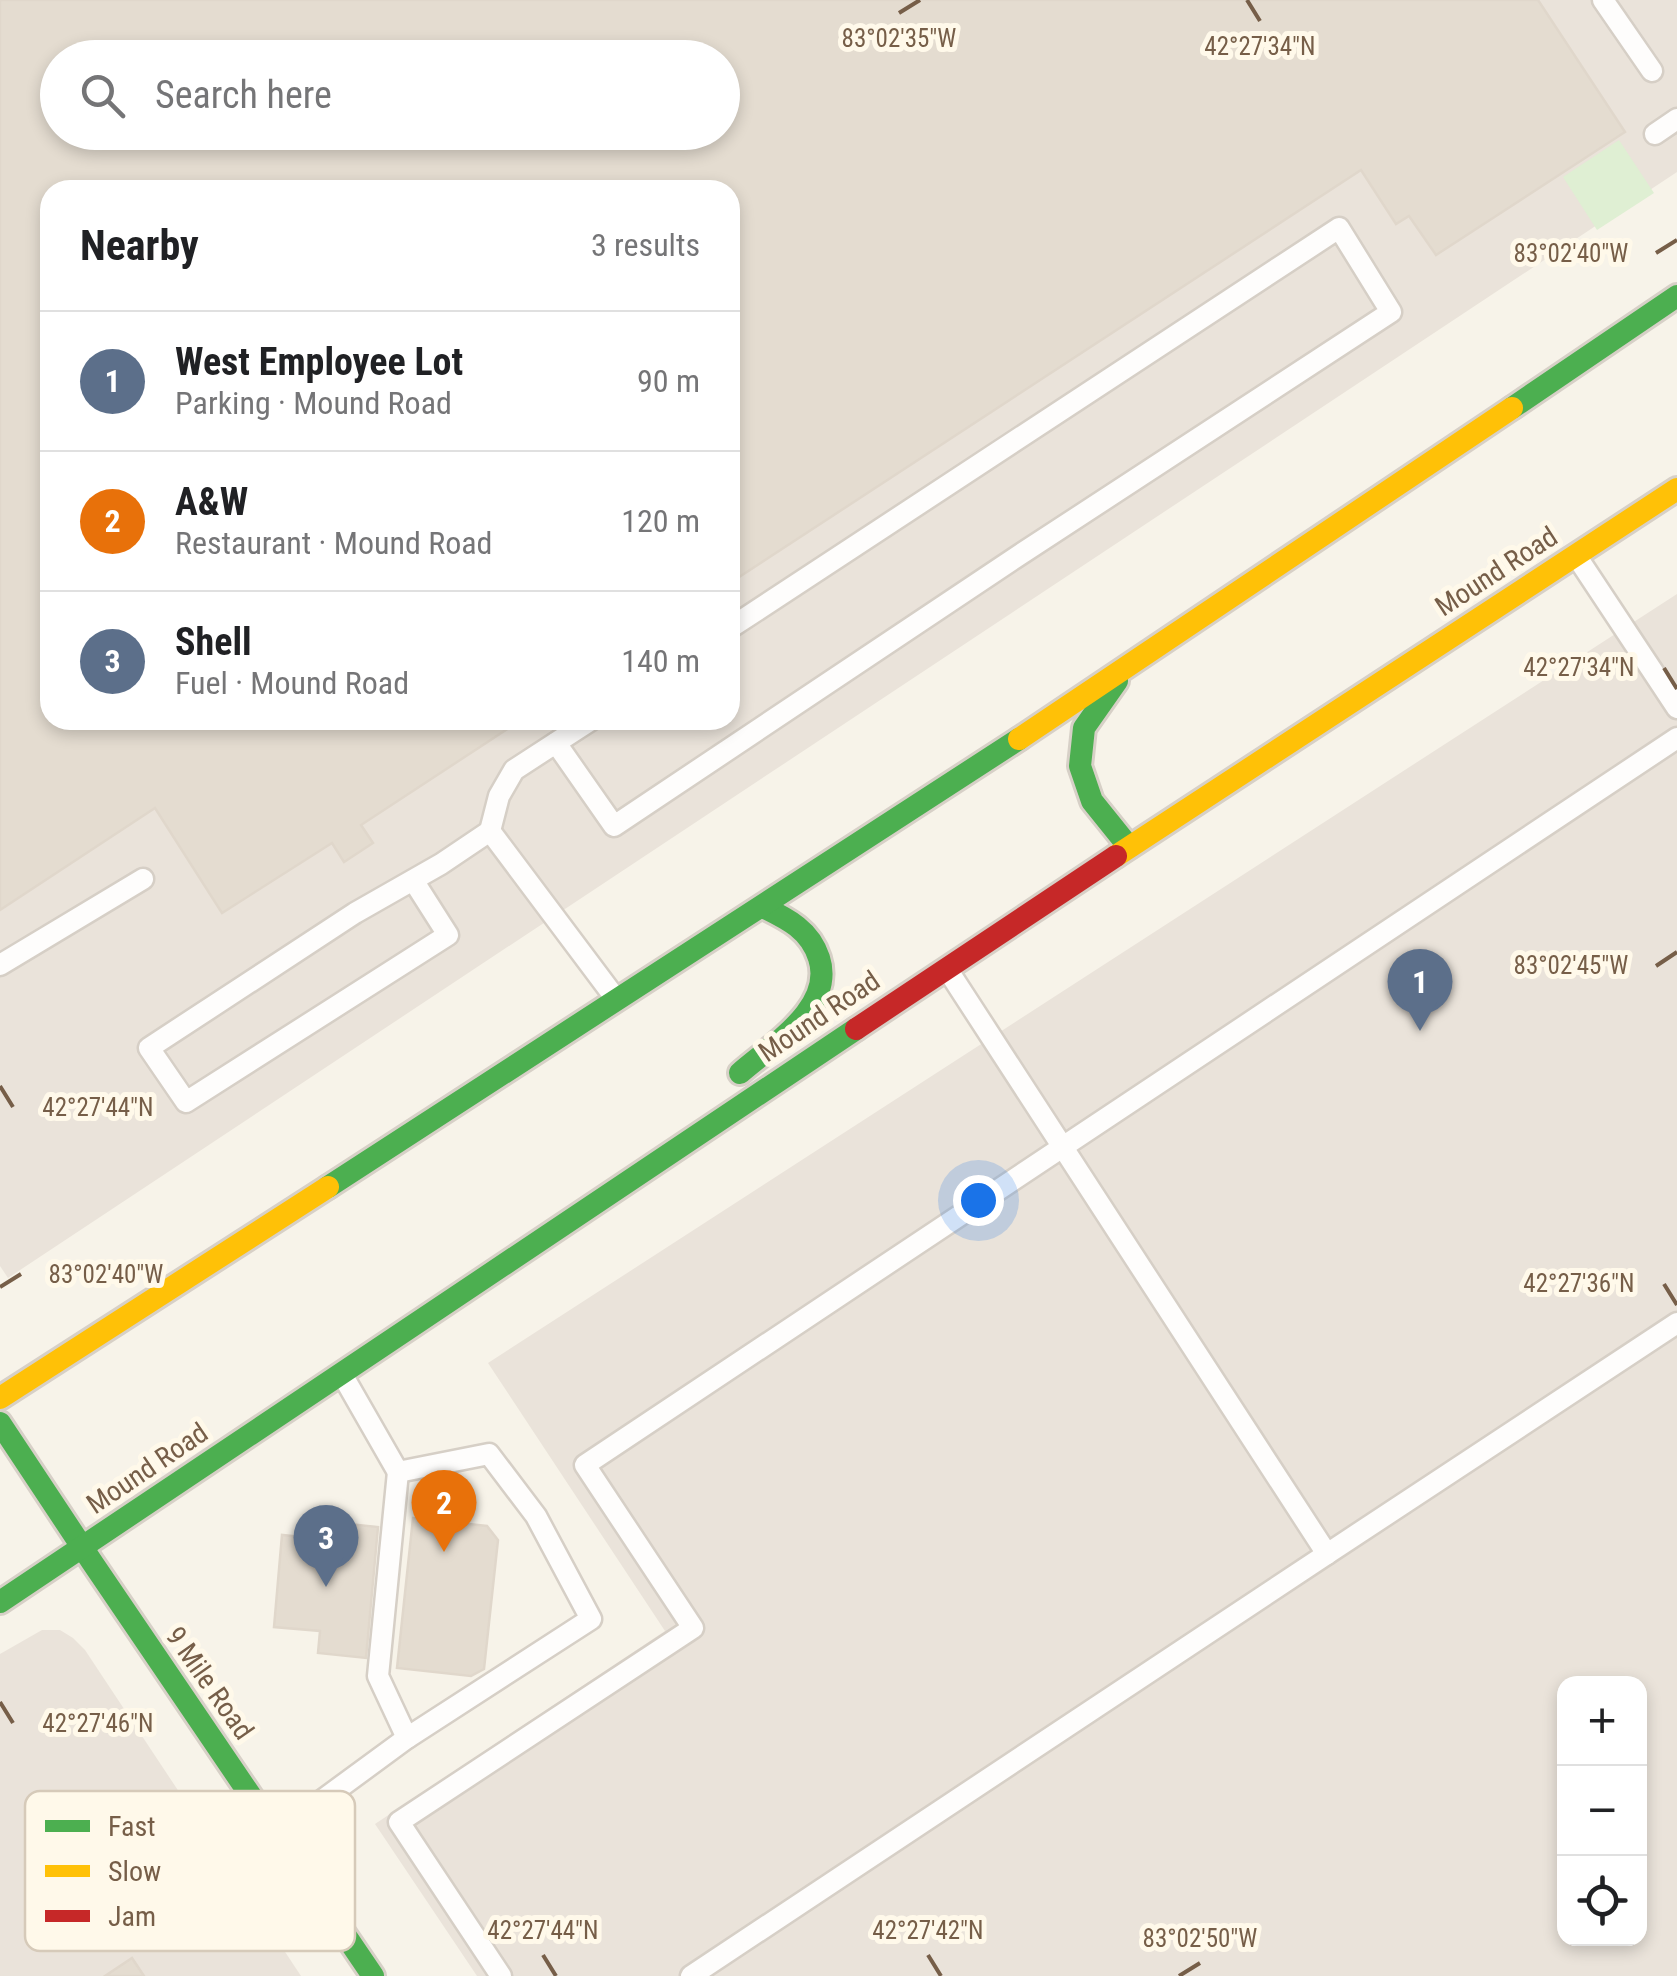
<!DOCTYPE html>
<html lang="en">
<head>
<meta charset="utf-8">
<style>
	body { margin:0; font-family:"Roboto Condensed",sans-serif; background:#f2f2f2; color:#202124 }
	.controls { position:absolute; right:30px; bottom:30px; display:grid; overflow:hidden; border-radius:20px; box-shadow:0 5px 15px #0003 }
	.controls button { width:90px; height:90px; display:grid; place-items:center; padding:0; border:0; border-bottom:2px solid #e0e0e0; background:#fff; color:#202124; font:50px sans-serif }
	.you { position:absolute; left:978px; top:1200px; width:35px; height:35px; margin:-25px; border:8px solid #fff; border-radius:50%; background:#1a73e8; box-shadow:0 0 0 15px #1a73e833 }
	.badge { display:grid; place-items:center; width:65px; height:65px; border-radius:50%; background:#a39280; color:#fff; font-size:32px; font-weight:700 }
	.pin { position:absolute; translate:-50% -82px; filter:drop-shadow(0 2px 5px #0008) }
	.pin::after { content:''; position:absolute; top:52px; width:35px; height:30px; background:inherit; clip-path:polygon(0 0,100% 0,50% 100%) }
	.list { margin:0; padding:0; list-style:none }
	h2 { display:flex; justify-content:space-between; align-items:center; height:130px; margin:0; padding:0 40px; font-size:42px }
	h2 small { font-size:32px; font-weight:400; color:#757577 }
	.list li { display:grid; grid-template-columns:65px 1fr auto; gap:30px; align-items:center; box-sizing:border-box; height:140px; padding:0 40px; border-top:2px solid #e0e0e0 }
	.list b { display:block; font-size:38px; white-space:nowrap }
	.list p { margin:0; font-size:32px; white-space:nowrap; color:#757577 }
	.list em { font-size:32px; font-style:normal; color:#757577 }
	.icon { flex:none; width:55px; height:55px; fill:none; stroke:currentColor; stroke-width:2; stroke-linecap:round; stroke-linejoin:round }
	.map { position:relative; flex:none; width:1677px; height:1976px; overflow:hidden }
	.search { position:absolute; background:#fff; box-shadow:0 5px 15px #0003; left:40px; top:40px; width:700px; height:110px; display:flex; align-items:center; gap:25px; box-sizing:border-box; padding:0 35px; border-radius:55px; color:#757577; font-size:38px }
	.panel { position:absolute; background:#fff; box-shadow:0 5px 15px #0003; left:40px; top:180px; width:700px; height:550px; border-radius:30px }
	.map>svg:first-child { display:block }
	.industrial { fill:#eae3da; fill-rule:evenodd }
	.green { fill:#dfefd3 }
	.building { fill:#e4dcd0; stroke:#e0d7cb; stroke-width:2.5; fill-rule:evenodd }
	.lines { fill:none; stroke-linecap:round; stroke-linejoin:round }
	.lane-casing { stroke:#d6cfc6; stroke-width:25 }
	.fast-casing { stroke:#d7d0c7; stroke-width:28 }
	.slow-casing { stroke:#d7d0c7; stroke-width:28 }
	.jam-casing { stroke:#d7d0c7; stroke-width:28 }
	.lane { stroke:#fefdfc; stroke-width:20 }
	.fast { stroke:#4caf50; stroke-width:22 }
	.slow { stroke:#ffc107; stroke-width:22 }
	.jam { stroke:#c62828; stroke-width:22 }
	.ticks { fill:none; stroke:#765e48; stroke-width:4 }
	.labels { text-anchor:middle; stroke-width:10; stroke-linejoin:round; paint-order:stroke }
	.street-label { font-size:28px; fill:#765e48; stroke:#fff9ea }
	.key { fill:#fff9ea; stroke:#d6cab9; stroke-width:2.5 }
	.key-label { font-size:28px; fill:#765e48 }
	.ticks-label { font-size:25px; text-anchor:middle; fill:#765e48; stroke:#fff9ea; stroke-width:10; stroke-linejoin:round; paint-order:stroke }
</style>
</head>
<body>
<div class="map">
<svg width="1677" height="1976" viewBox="0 0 1677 1976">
	<rect width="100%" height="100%" fill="#f7f3e9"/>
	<g class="industrial">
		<path d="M0,0H1677V172L8,1278L0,1266ZM58,58H722V132H58ZM50,190H730V720H50Z"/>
		<path d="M1677,594V1976H477L375,1824L665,1631L488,1363ZM1564,1684H1640V1938H1564Z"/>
		<polygon points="42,1630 60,1630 73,1638 85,1650 301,1976 0,1976 0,1654"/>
	</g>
	<polygon class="green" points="1619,140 1654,193 1597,230 1563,177"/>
	<g class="building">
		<path d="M0,0H1538L1625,132L1436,255L1409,216L1396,224L1361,170L730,583V190H50V720H521L361,825L373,843L344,862L332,843L222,913L155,808L0,910ZM58,58H722V132H58Z"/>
		<polygon points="413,1518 487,1526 498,1540 484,1669 471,1676 397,1668"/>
		<polygon points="330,1522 378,1527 366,1658 318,1653 320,1631 274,1627 282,1535 329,1540"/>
		<polygon points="132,1958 144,1976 105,1976"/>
	</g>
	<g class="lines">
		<defs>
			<g id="lane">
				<polyline points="1603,0 1652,71"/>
				<polyline points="1655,134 1677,119"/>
				<polyline points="1577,557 1677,708"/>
				<polyline points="556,743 614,826 1018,556 1391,312 1339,228 730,628"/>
				<polyline points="490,831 499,796 514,770 591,720"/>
				<polyline points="413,880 448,935 186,1102 149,1048 355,913 441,864 490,831 616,999"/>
				<polyline points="0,965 143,879"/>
				<polyline points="949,972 1327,1554 1677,1323"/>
				<polyline points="398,1472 378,1676 407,1738"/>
				<polyline points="279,1832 407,1738 591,1619 536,1516 489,1454 398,1472 343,1376"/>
				<polyline points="501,1976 399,1822 693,1628 585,1465 1677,738"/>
				<polyline points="691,1976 1327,1554"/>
			</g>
			<g id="fast">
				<polyline points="1512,408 1677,296"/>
				<polyline points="1117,681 1084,728 1080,766 1092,801 1129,847"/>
				<path d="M740,1073C772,1045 835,1007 819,958C810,930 788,919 763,907"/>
				<polyline points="328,1187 1019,739"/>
				<polyline points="0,1423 92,1562 373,1976"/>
				<polyline points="0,1602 856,1029"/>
			</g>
			<g id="slow">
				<polyline points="1019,739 1512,408"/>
				<polyline points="1116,856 1677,489"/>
				<polyline points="0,1398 328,1187"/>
			</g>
			<polyline id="jam" points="856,1029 1116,856"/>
		</defs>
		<use href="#lane" class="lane-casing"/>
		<use href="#fast" class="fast-casing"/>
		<use href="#slow" class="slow-casing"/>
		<use href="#jam" class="jam-casing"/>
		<use href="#lane" class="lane"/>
		<use href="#fast" class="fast"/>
		<use href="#slow" class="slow"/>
		<use href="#jam" class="jam"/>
	</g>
	<path class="ticks" d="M1247,0L1260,21M899,13L920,0M1656,253L1677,240M1664,668L1677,689M1656,966L1677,952M0,1086L13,1107M1664,1284L1677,1305M0,1287L21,1274M0,1702L13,1723M543,1955L556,1976M928,1955L941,1976M1179,1976L1200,1963"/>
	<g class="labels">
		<g class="street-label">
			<text transform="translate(1496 571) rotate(-33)" y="10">Mound Road</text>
			<text transform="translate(819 1016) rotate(-34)" y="10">Mound Road</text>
			<text transform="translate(147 1468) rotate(-34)" y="10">Mound Road</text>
			<text transform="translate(210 1683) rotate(55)" y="10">9 Mile Road</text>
		</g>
	</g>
	<rect x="25" y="1791" width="330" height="160" rx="15" class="key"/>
	<rect x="45" y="1820" width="45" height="12" fill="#4caf50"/>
	<rect x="45" y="1865" width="45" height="12" fill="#ffc107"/>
	<rect x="45" y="1910" width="45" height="12" fill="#c62828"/>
	<g class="key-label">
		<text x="108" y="1836">Fast</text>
		<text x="108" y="1881">Slow</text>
		<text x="108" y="1926">Jam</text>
	</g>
	<g class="ticks-label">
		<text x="899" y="47">83°02'35"W</text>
		<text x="1260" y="55">42°27'34"N</text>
		<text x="1571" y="262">83°02'40"W</text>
		<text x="1579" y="676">42°27'34"N</text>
		<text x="1571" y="974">83°02'45"W</text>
		<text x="98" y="1116">42°27'44"N</text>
		<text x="106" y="1283">83°02'40"W</text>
		<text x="1579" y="1292">42°27'36"N</text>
		<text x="98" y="1732">42°27'46"N</text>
		<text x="543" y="1939">42°27'44"N</text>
		<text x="928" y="1939">42°27'42"N</text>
		<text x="1200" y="1947">83°02'50"W</text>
	</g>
</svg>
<div class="controls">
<button>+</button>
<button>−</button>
<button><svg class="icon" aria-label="locate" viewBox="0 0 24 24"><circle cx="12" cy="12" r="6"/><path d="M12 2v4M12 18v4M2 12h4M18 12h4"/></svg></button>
</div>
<div class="you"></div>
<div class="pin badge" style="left:1420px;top:1031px;background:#5c6f8a">1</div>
<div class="pin badge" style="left:444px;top:1552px;background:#e8710a">2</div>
<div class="pin badge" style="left:326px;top:1587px;background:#5c6f8a">3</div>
<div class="search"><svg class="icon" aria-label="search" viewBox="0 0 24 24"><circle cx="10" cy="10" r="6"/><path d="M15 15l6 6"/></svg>Search here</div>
<section class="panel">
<h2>Nearby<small>3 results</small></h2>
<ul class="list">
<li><span class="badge" style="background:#5c6f8a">1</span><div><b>West Employee Lot</b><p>Parking · Mound Road</p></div><em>90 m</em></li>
<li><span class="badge" style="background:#e8710a">2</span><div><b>A&amp;W</b><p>Restaurant · Mound Road</p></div><em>120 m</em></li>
<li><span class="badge" style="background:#5c6f8a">3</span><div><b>Shell</b><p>Fuel · Mound Road</p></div><em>140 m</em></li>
</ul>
</section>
</div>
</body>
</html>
